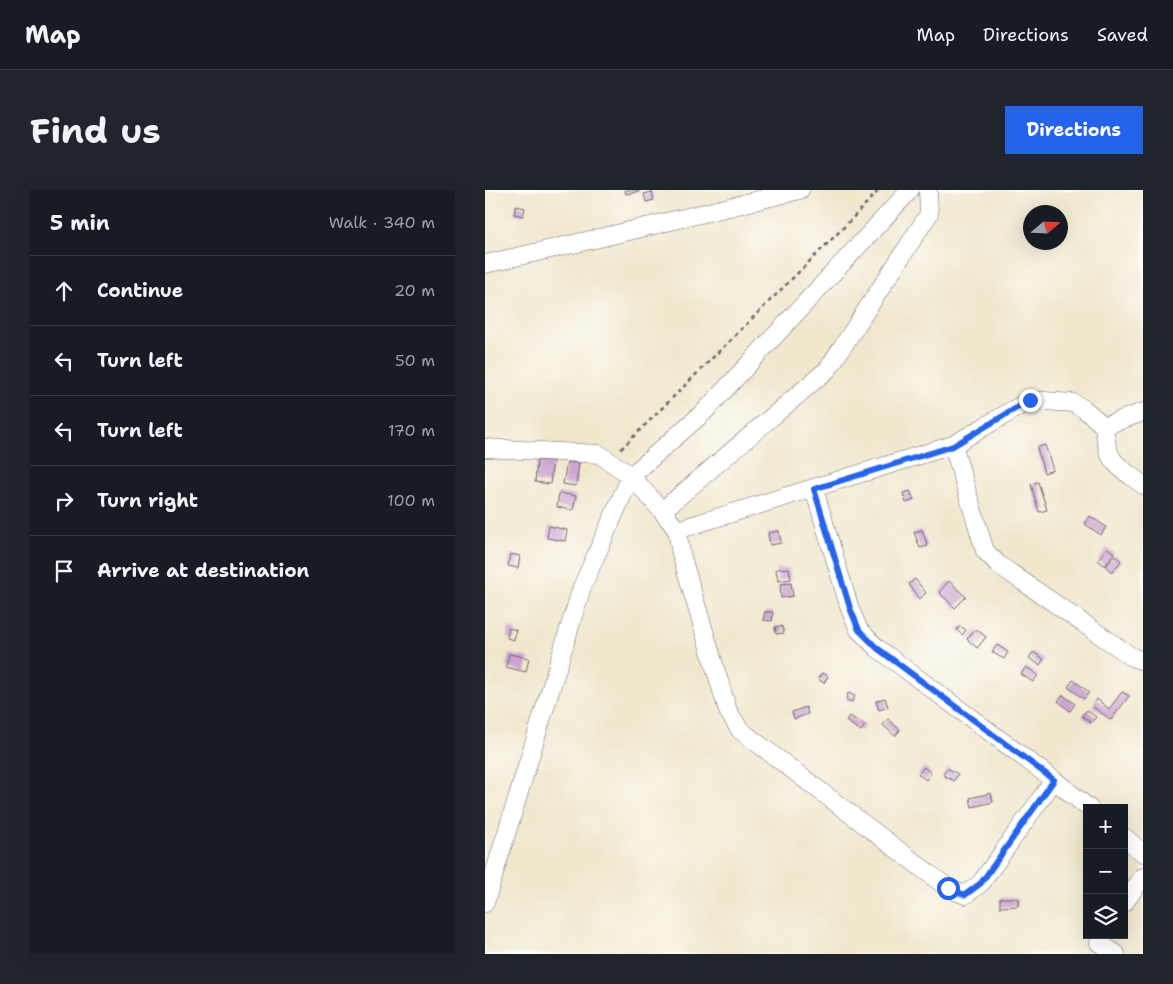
<!DOCTYPE html>
<html lang="en">
<head>
<meta charset="utf-8">
<style>
	body { margin:0; font-family:"Shantell Sans",sans-serif; background:#20242c; color:#f1f3f6 }
	.controls { position:absolute; right:15px; bottom:15px; display:grid; overflow:hidden; border-radius:0px; box-shadow:0 5px 20px #0002 }
	.controls button { width:45px; height:45px; display:grid; place-items:center; padding:0; border:0; border-bottom:1px solid #363941; background:#171b24; color:#f1f3f6; font:25px sans-serif }
	.compass { position:absolute; left:538px; top:15px; width:45px; height:45px; border-radius:50%; background:#171b24; box-shadow:0 5px 20px #0002; rotate:71deg }
	.stop { position:absolute; width:15px; height:15px; margin:-11px; border:4px solid #2563eb; border-radius:50%; background:#fff }
	.stop.end { background:#2563eb; border-color:#fff; box-shadow:0 1px 5px #0008 }
	.list { margin:0; padding:0; list-style:none }
	h2 { display:flex; justify-content:space-between; align-items:center; height:65px; margin:0; padding:0 20px; font-size:21px }
	h2 small { font-size:16px; font-weight:400; color:#9ea1a6 }
	.list li { display:grid; grid-template-columns:32px 1fr auto; gap:15px; align-items:center; box-sizing:border-box; height:70px; padding:0 20px; border-top:1px solid #363941 }
	.list b { display:block; font-size:19px; white-space:nowrap }
	.list em { font-size:16px; font-style:normal; color:#9ea1a6 }
	.icon { flex:none; width:28px; height:28px; fill:none; stroke:currentColor; stroke-width:2; stroke-linecap:round; stroke-linejoin:round }
	.map { position:relative; flex:none; width:658px; height:764px; overflow:hidden; border-radius:0px }
	header { display:flex; align-items:center; gap:30px; box-sizing:border-box; height:70px; padding:0 25px; background:#171b24; border-bottom:1px solid #363941 }
	header strong { font-size:24px }
	nav { display:flex; gap:28px; margin-inline-start:auto; font-size:18px }
	.intro { display:flex; align-items:center; justify-content:space-between; box-sizing:border-box; height:120px; padding:0 30px }
	h1 { margin:0; font-size:35px }
	.button { padding:12px 22px; border-radius:0px; background:#2563eb; color:#fff; font-size:18px; font-weight:700 }
	main { display:flex; gap:30px; padding:0 30px }
	aside { flex:1; background:#171b24; border-radius:0px; box-shadow:0 5px 20px #0002 }
	.map>svg:first-child { display:block }
	.building { fill:#cda4d0 }
	.lines { fill:none; stroke-linecap:round; stroke-linejoin:round }
	.minor-casing { stroke:#6a676e; stroke-width:19 }
	.path { stroke:#6a676e; stroke-width:2.5; stroke-dasharray:4 4; stroke-linecap:butt }
	.minor { stroke:#fff; stroke-width:18 }
	.route { stroke:#2563eb; stroke-width:6 }
</style>
</head>
<body>
<header>
<strong>Map</strong>
<nav><a>Map</a><a>Directions</a><a>Saved</a></nav>
</header>
<div class="intro"><h1>Find us</h1><a class="button">Directions</a></div>
<main>
<aside>
<h2>5 min<small>Walk · 340 m</small></h2>
<ul class="list">
<li><svg class="icon" aria-label="ahead" viewBox="0 0 24 24"><path d="M12 20V5M6 11l6-6 6 6"/></svg><div><b>Continue</b></div><em>20 m</em></li>
<li><svg class="icon" aria-label="left" viewBox="0 0 24 24"><path d="M17 20v-9H6M10 6l-5 5 5 5"/></svg><div><b>Turn left</b></div><em>50 m</em></li>
<li><svg class="icon" aria-label="left" viewBox="0 0 24 24"><path d="M17 20v-9H6M10 6l-5 5 5 5"/></svg><div><b>Turn left</b></div><em>170 m</em></li>
<li><svg class="icon" aria-label="right" viewBox="0 0 24 24"><path d="M7 20v-9h11M14 6l5 5-5 5"/></svg><div><b>Turn right</b></div><em>100 m</em></li>
<li><svg class="icon" aria-label="arrive" viewBox="0 0 24 24"><path d="M6 21V4h12l-3 4 3 4H6"/></svg><div><b>Arrive at destination</b></div></li>
</ul>
</aside>
<div class="map">
<svg width="658" height="764" viewBox="0 0 658 764">
	<rect width="100%" height="100%" fill="#fdfcf7"/>
	<filter id="ink" filterUnits="userSpaceOnUse"><feTurbulence type="fractalNoise" baseFrequency=".02" numOctaves="2"/><feDisplacementMap in="SourceGraphic" scale="10" xChannelSelector="R" yChannelSelector="G"/><feConvolveMatrix kernelMatrix="1 2 1 2 8 2 1 2 1" color-interpolation-filters="sRGB"/></filter>
	<filter id="wash" filterUnits="userSpaceOnUse"><feTurbulence type="fractalNoise" baseFrequency=".0096" numOctaves="4" result="noise"/><feDisplacementMap in="SourceGraphic" scale="20" xChannelSelector="R" yChannelSelector="G"/><feGaussianBlur stdDeviation="1.12" result="paint"/><feColorMatrix in="noise" values="0 0 0 0 0 0 0 0 0 0 0 0 0 0 0 0 0 1.4 0 .05"/><feComposite in="paint" operator="in"/></filter>
	<g filter="url(#wash)">
		<rect width="100%" height="100%" fill="#f0e7cd"/>
		<g id="blocks">
			<g class="building">
				<polygon points="140,0 155,0 155,1 141,4"/>
				<polygon points="167,2 169,10 161,12 159,4"/>
				<polygon points="31,16 40,18 38,26 29,24"/>
				<polygon points="560,255 568,280 559,283 552,258"/>
				<polygon points="52,270 68,271 65,294 50,292"/>
				<polygon points="82,272 94,273 91,296 78,294"/>
				<polygon points="553,292 562,320 554,322 546,294"/>
				<polygon points="425,301 429,310 421,313 418,303"/>
				<polygon points="74,303 91,306 88,320 72,317"/>
				<polygon points="605,326 621,337 616,345 600,334"/>
				<polygon points="64,336 82,340 80,351 62,348"/>
				<polygon points="437,340 443,356 435,358 429,342"/>
				<polygon points="294,341 296,353 285,355 283,343"/>
				<polygon points="622,358 629,363 620,376 613,370"/>
				<polygon points="25,364 35,366 33,378 23,376"/>
				<polygon points="630,365 636,371 627,382 621,377"/>
				<polygon points="304,378 306,389 293,391 291,379"/>
				<polygon points="430,389 441,403 434,409 424,394"/>
				<polygon points="464,391 481,407 470,418 454,402"/>
				<polygon points="306,393 308,406 296,408 295,394"/>
				<polygon points="280,422 288,422 287,431 278,430"/>
				<polygon points="297,436 299,443 291,444 290,437"/>
				<polygon points="475,436 481,440 477,445 472,440"/>
				<polygon points="24,438 31,440 29,450 22,448"/>
				<polygon points="491,439 501,447 492,458 482,449"/>
				<polygon points="512,455 523,462 519,469 507,462"/>
				<polygon points="548,462 559,469 555,475 544,468"/>
				<polygon points="24,464 44,468 41,482 21,477"/>
				<polygon points="541,477 553,485 548,492 536,484"/>
				<polygon points="337,483 343,486 339,493 333,489"/>
				<polygon points="588,490 604,502 599,509 583,497"/>
				<polygon points="637,502 644,506 626,530 607,516 612,509 624,519"/>
				<polygon points="363,503 370,506 367,512 361,510"/>
				<polygon points="578,505 590,514 585,521 573,511"/>
				<polygon points="400,508 403,517 394,520 391,511"/>
				<polygon points="321,517 323,524 309,529 307,522"/>
				<polygon points="602,520 611,527 606,533 597,526"/>
				<polygon points="364,526 380,535 376,541 361,531"/>
				<polygon points="403,529 415,540 410,546 398,535"/>
				<polygon points="439,577 446,583 441,590 433,584"/>
				<polygon points="462,578 473,584 469,591 458,585"/>
				<polygon points="506,603 508,612 487,617 485,608"/>
				<polygon points="515,708 533,708 533,716 515,717"/>
			</g>
		</g>
	</g>
	<g filter="url(#ink)">
		<use href="#blocks" fill-opacity="0" stroke="#6a676e" stroke-width="1"/>
		<g class="lines">
			<defs>
				<g id="minor">
					<polyline points="0,74 123,46 315,0"/>
					<path d="M658,222L619,236C622,273 630,274 658,295"/>
					<polyline points="619,236 599,219 588,213 545,210 468,255 500,361 514,375 647,467 658,471"/>
					<polyline points="0,258 114,264 146,286 177,321 192,340 468,255"/>
					<polyline points="329,299 365,419 374,440 392,458 569,590 604,618"/>
					<polyline points="177,321 343,179 444,24 443,0"/>
					<polyline points="192,340 196,364 243,521 255,540 463,698 480,705 496,693 569,590"/>
					<polyline points="639,647 658,663"/>
					<polyline points="0,713 97,397 146,286 220,221 425,0"/>
					<polyline points="639,713 658,687"/>
					<polyline points="618,745 614,753 631,764"/>
				</g>
			</defs>
			<use href="#minor" class="minor-casing"/>
			<polyline class="path" points="136,259 359,37 394,0"/>
			<use href="#minor" class="minor"/>
		</g>
	</g>
	<g class="lines" filter="url(#ink)">
		<polyline class="route" points="463,698 480,705 496,693 569,590 392,458 374,440 365,418 329,299 468,256 545,210"/>
	</g>
</svg>
<div class="controls">
<button>+</button>
<button>−</button>
<button><svg class="icon" aria-label="layers" viewBox="0 0 24 24"><path d="M12 4l9 5-9 5-9-5zM3 14l9 5 9-5"/></svg></button>
</div>
<svg class="compass" viewBox="-18 -18 36 36"><path d="M0-13l5 13h-10z" fill="#e53935"/><path d="M0 13l5-13h-10z" fill="#9ea1a6"/></svg>
<div class="stop" style="left:463px;top:698px"></div>
<div class="stop end" style="left:545px;top:210px"></div>
</div>
</main>
</body>
</html>
